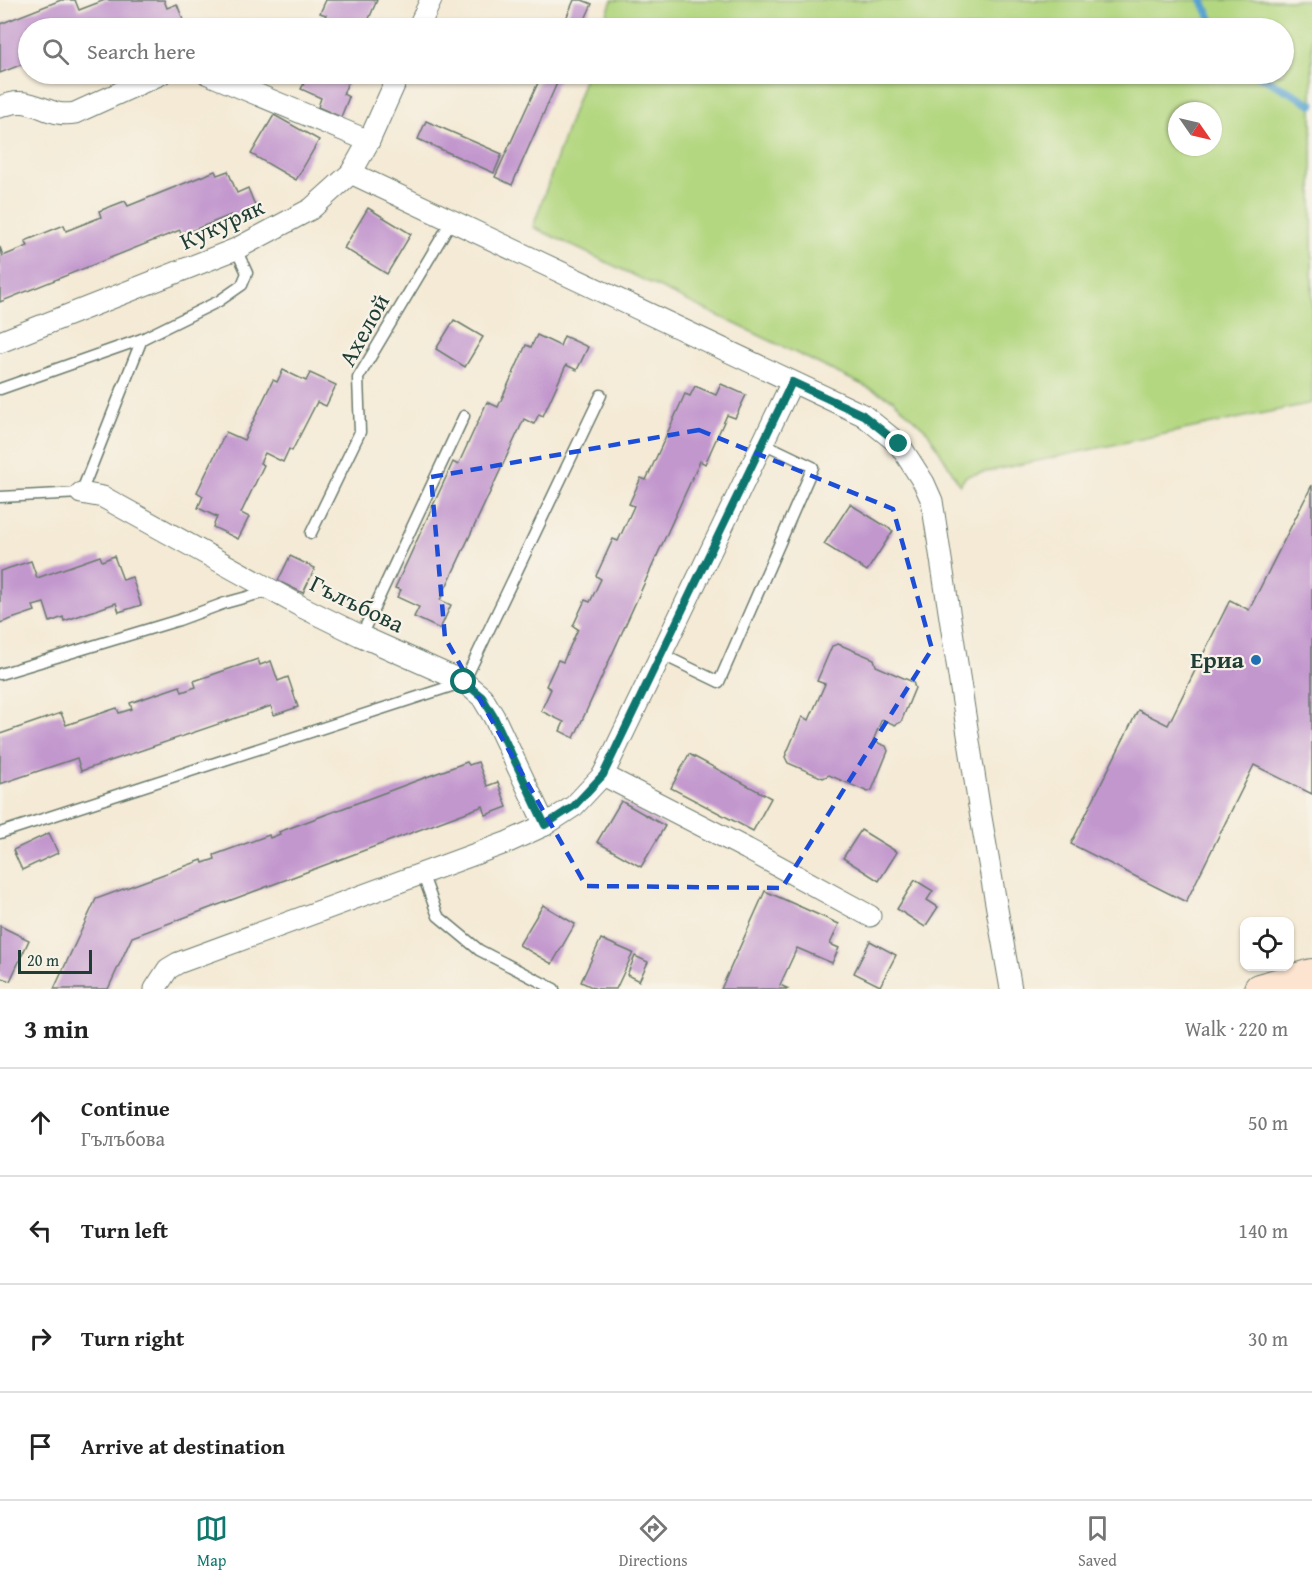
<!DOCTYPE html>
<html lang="en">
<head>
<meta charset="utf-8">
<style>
	body { margin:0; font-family:"Gentium Book Plus",serif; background:#f2f2f2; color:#222 }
	.controls { position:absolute; right:18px; bottom:18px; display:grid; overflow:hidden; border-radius:12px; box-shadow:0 2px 4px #0004 }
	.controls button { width:54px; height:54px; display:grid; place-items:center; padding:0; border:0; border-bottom:2px solid #e0e0e0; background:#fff; color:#222; font:30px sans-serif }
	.compass { position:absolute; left:1168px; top:102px; width:54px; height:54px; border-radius:50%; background:#fff; box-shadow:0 2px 4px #0004; rotate:124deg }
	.scale { position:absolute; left:18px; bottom:15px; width:74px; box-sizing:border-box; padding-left:6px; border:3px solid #1f3d34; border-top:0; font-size:16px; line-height:21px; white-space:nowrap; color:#1f3d34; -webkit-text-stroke:4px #f7f3e8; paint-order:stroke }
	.stop { position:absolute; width:18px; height:18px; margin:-14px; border:4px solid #0f766e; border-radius:50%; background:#fff }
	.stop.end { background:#0f766e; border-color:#fff; box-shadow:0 2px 6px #0008 }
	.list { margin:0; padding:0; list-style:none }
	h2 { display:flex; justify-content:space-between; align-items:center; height:78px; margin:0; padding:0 24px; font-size:26px }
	h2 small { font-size:20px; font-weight:400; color:#767676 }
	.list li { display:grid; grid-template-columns:39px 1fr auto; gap:18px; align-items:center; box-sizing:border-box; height:108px; padding:0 24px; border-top:2px solid #e0e0e0 }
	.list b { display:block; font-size:22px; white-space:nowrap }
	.list p { margin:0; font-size:20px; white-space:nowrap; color:#767676 }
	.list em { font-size:20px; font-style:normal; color:#767676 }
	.icon { flex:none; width:33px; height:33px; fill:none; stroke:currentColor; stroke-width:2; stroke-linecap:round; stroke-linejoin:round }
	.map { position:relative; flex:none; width:1312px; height:989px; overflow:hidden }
	.search { position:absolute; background:#fff; box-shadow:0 2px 4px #0004; left:18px; right:18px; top:18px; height:66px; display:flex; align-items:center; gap:15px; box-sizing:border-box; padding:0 21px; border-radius:33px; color:#767676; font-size:22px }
	.sheet { height:510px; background:#fff }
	nav { display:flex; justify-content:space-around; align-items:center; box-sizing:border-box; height:84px; border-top:2px solid #e0e0e0; background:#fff; font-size:16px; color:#767676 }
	nav a { display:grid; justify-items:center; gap:3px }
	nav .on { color:#0f766e }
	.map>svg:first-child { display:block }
	.green { fill:#b3d780; stroke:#698a5a; stroke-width:1.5; fill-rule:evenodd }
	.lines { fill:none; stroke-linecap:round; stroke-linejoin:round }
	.stream { stroke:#57a2cf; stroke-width:8 }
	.building { fill:#c297ce }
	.lane-casing { stroke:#6a7a6c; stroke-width:13 }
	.street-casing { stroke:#6a7a6c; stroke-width:23 }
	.secondary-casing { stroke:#6a7a6c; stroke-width:32 }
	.lane { stroke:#fff; stroke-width:10 }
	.street { stroke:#fff; stroke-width:21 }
	.secondary { stroke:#fde4d0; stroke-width:30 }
	.route { stroke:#0f766e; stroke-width:8 }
	.marked { fill:none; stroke:#1d4ed8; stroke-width:4.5; stroke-dasharray:12 8; stroke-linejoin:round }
	.poi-dot { fill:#1f6fb2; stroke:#f7f3e8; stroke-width:2 }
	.labels { text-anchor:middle; stroke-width:4.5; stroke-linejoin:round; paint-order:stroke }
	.street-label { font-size:24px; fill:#1f3d34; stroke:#f7f3e8 }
	.poi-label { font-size:24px; font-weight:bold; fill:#1f3d34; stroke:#f7f3e8; text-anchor:end }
</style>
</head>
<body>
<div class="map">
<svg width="1312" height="989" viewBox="0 0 1312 989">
	<rect width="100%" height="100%" fill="#f7f3e8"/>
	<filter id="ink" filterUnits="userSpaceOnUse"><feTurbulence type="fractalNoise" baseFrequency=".0167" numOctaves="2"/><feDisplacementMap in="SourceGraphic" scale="12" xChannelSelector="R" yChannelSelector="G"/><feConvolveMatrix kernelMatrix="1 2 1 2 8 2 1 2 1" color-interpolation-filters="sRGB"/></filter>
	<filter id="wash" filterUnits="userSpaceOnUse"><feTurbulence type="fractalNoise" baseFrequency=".008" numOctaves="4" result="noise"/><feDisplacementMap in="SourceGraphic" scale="24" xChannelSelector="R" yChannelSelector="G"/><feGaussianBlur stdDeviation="1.35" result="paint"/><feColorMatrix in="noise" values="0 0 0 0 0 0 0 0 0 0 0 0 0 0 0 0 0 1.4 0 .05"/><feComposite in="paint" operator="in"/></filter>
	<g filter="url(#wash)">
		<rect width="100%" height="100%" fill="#f4ead5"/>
		<path class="green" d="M612,0H1312V403L966,476L960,485L928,432L892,399L533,227L586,74H1284V28H602ZM1177,111H1213V147H1177Z"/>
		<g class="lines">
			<g class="stream">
				<polyline points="1202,0 1215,28"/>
				<polyline points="1256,74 1312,104"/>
			</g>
		</g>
		<g id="blocks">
			<g class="building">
				<polygon points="61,0 75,0 79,10 105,0 164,0 167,8 177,4 186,28 28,28 28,62 0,73 0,24"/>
				<polygon points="326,0 377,0 365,28 320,28 326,15 320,13"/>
				<polygon points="574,0 582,0 592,4 581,28 562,28"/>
				<polygon points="297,74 352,74 343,94 349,97 341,117 318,107 321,98 301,89 307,78"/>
				<polygon points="542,74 561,74 512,185 495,177"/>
				<polygon points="274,115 319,140 296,180 251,154"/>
				<polygon points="426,121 502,154 494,173 418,139"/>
				<polygon points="215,171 217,175 228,171 237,193 248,188 258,213 235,223 231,215 181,235 180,230 0,302 0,247 3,256 28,246 25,241 64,225 66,231 101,217 99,211 125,201 128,206"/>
				<polygon points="368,208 411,234 387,274 344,248"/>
				<polygon points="454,320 483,337 465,367 436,349"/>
				<polygon points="537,335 560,346 564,336 588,347 577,370 566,365 543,416 539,414 534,424 524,419 440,600 451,605 440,629 414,617 419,607 397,597 401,590 395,588 453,462 458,465 487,402 498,407 526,345 531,347"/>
				<polygon points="283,370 306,381 310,373 336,385 326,406 317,402 292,451 289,449 283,462 265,453 260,463 264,465 241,513 249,517 238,539 213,527 217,517 198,508 203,496 197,492 226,432 244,440 273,380 277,382"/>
				<polygon points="721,384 746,395 735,418 727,415 705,464 700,461 574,738 560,731 564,722 541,711 551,689 546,686 558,660 563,662 578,629 573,626 585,600 590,602 601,579 596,576 613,539 618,541 634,506 629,504 641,478 646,480 685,394 690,396 695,386 716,395"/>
				<polygon points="1312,485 1312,794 1254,765 1186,902 1071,844 1138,710 1168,725 1230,600 1249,610"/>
				<polygon points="850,504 893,531 867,571 824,544"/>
				<polygon points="100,556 102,561 114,556 123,580 132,577 141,605 119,612 116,603 64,621 63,617 50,622 44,603 33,606 35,611 0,623 0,571 31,561 37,578"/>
				<polygon points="290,556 315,568 303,593 278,581"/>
				<polygon points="838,644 874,659 876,666 913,682 915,688 901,722 895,725 882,719 873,741 886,746 888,751 872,790 868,792 829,775 823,778 788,763 785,757 802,717 809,720 825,684 817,681 832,646"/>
				<polygon points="258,659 260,665 271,661 278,681 288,677 298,707 274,715 271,706 81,771 77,758 0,784 0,734 61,713 66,725 117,708 119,713 132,709 130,703 180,686 182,692 196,687 194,681"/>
				<polygon points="689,754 771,798 753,831 671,788"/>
				<polygon points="467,762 469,765 478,762 487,786 498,782 507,807 486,815 483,806 132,937 108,989 54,989 96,899 202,860 203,863 215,859 214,855 269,835 270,838 280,834 279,832"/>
				<polygon points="621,801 665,826 641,867 597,842"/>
				<polygon points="861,830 897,852 879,881 843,858"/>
				<polygon points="49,833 58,853 22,870 13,850"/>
				<polygon points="915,880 933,891 927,900 938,907 925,927 897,909"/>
				<polygon points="765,891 839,924 830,944 839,948 832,963 797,948 780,985 789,989 721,989"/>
				<polygon points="543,905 575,924 552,964 519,945"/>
				<polygon points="0,926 29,940 10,981 0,977"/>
				<polygon points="601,939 633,953 616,989 596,989 581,982"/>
				<polygon points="870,941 896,955 880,986 854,973"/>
				<polygon points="635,956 648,962 639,981 627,975"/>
			</g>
		</g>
	</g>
	<g filter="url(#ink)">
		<use href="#blocks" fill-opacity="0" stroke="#6a7a6c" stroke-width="1.5"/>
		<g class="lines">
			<defs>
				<g id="lane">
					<polyline points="0,389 142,339"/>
					<polyline points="0,497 81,493 142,339 219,301 242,285 247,273 236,249"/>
					<polyline points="311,533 360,432 358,378 452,220"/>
					<polyline points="361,636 464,416"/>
					<polyline points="661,654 719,682 813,467 763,443"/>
					<polyline points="0,674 179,620 225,603 269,591"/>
					<polyline points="0,833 464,682 601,395"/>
					<polyline points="422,873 438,916 479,950 554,989"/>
				</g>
				<g id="street">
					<polyline points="418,28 431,0"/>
					<polyline points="208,74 369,141"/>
					<path d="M0,107C33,92 45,119 75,113L161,74"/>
					<polyline points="351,173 863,415 899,444 924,483 932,501 979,806 1011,989"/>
					<polyline points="0,342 236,249 311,209 351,173 369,141 399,74"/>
					<polyline points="81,493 103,497 302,607 361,636 464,682 482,697 494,717 545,825"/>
					<polyline points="603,775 747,849 870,916"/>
					<polyline points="155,989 168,969 178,963 508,842 545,825 574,806 603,775 792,382"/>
				</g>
				<polyline id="secondary" points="1259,989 1312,974"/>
			</defs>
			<use href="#lane" class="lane-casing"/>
			<use href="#street" class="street-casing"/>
			<use href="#secondary" class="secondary-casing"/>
			<use href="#lane" class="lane"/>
			<use href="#street" class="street"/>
			<use href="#secondary" class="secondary"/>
		</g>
	</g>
	<g class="lines" filter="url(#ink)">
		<polyline class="route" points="464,682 482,697 494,717 545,825 574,806 603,775 792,382 863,415 899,444"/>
	</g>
	<path class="marked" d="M699,430L893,509L932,649L782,888L586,886L445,638L431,477Z"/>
	<circle class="poi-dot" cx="1256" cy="660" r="6"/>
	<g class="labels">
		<g class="street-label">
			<text transform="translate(222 224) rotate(-25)" y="8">Кукуряк</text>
			<text transform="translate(364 330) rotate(-61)" y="8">Ахелой</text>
			<text transform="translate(357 604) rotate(26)" y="8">Гълъбова</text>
		</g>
		<g class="poi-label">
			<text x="1244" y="668">Ериа</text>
		</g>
	</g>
</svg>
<div class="controls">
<button><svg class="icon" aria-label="locate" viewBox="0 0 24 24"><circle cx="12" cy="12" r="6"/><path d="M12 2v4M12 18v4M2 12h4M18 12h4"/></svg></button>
</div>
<svg class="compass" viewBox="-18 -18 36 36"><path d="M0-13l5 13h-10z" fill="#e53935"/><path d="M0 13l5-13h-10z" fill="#767676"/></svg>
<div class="scale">20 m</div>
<div class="stop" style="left:464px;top:682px"></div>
<div class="stop end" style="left:899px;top:444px"></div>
<div class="search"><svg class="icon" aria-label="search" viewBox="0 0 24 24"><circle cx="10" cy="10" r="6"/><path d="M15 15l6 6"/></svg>Search here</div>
</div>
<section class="sheet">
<h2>3 min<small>Walk · 220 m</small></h2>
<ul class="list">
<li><svg class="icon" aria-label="ahead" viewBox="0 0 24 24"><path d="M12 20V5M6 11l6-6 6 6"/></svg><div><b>Continue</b><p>Гълъбова</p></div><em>50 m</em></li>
<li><svg class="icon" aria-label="left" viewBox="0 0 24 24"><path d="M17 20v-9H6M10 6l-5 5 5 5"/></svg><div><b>Turn left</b></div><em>140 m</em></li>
<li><svg class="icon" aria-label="right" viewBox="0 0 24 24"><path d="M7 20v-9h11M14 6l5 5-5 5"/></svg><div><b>Turn right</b></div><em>30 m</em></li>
<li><svg class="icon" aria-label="arrive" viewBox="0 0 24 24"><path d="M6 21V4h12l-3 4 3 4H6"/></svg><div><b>Arrive at destination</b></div></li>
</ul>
</section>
<nav>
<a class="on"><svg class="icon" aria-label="map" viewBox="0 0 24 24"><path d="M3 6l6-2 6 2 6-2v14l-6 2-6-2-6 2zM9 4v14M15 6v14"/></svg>Map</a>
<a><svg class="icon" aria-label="directions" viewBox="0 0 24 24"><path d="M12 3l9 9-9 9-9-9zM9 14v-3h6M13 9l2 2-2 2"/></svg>Directions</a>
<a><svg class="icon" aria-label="saved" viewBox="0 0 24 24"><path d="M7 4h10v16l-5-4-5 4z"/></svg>Saved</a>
</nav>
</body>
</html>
